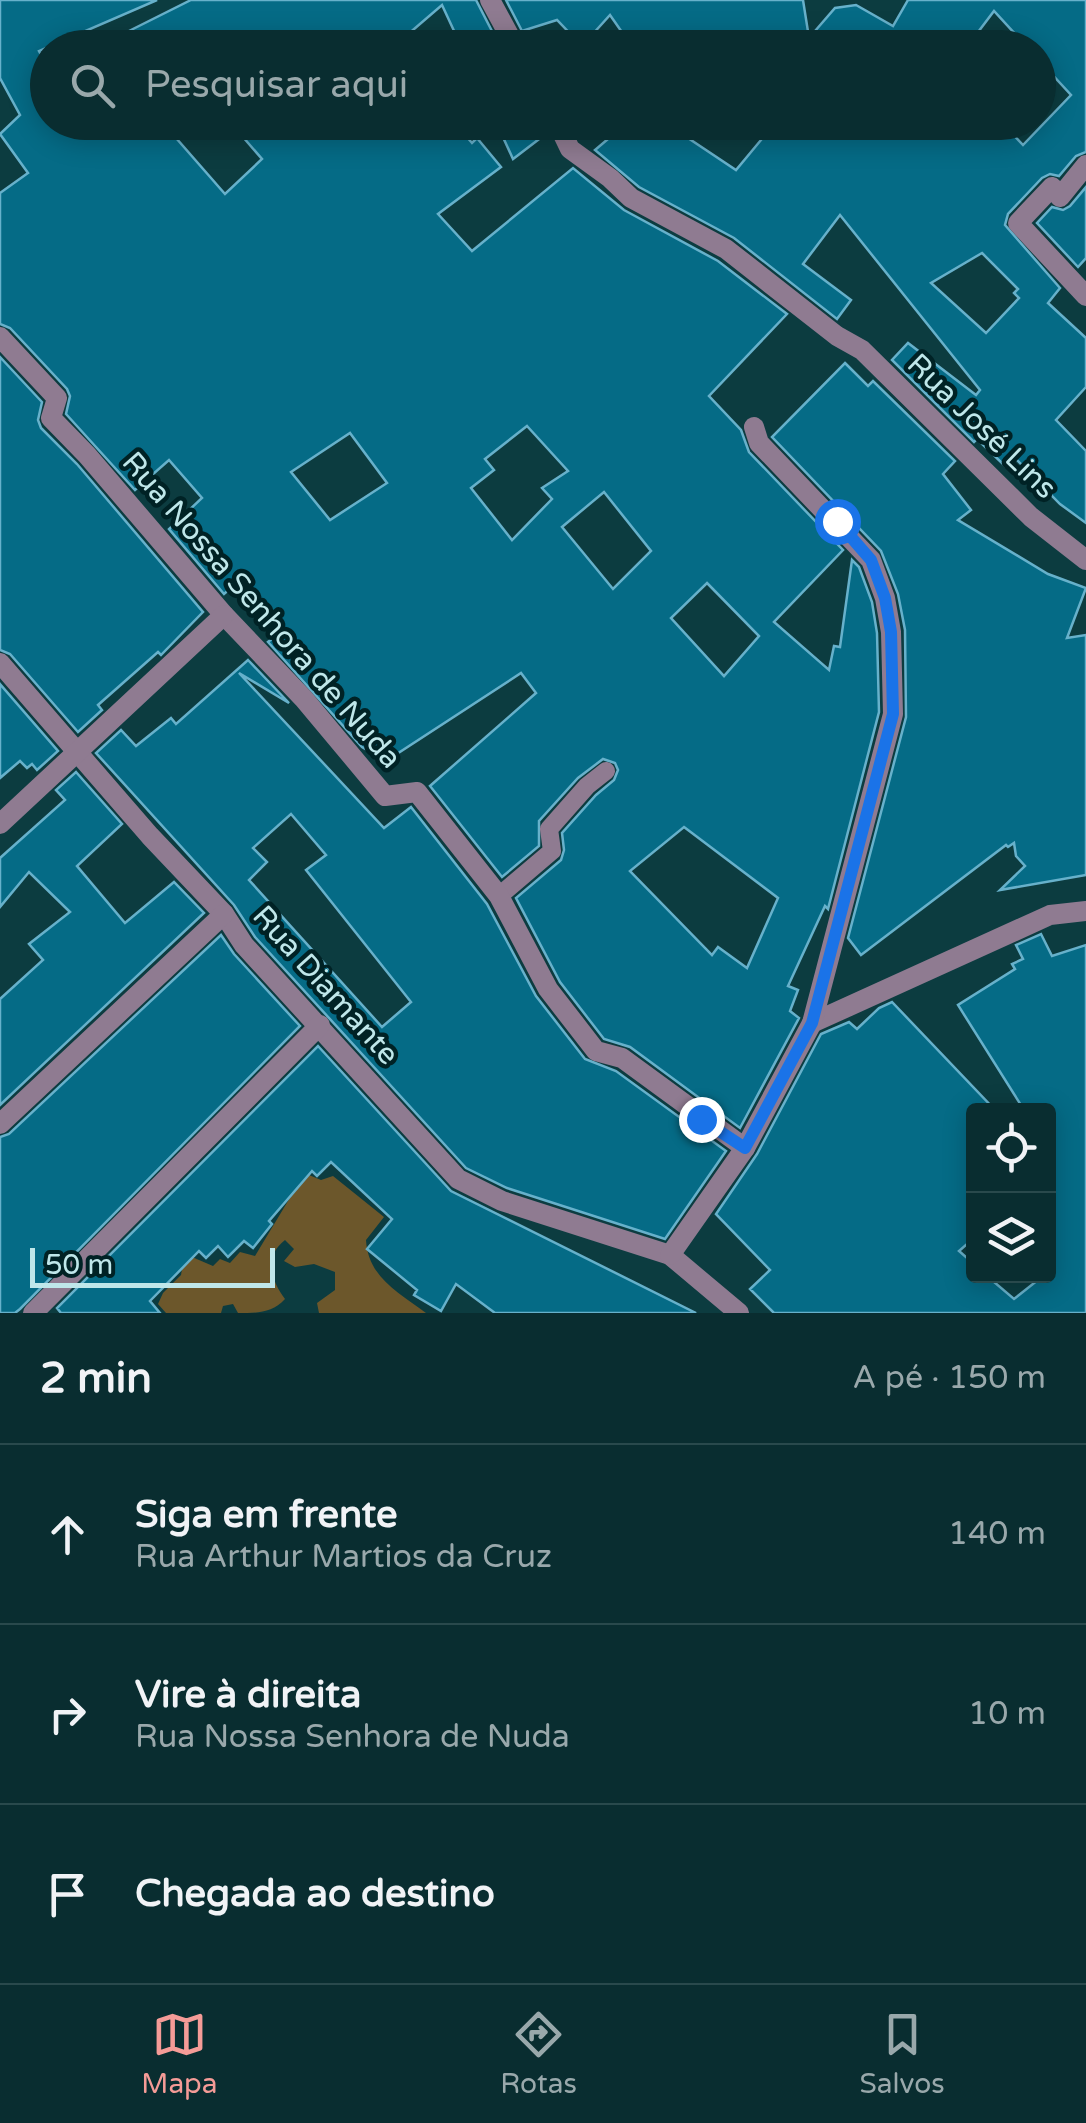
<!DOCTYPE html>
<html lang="pt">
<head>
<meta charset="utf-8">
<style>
	body { margin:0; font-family:"Varela Round",sans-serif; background:#17393c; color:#f1f3f6 }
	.controls { position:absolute; right:30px; bottom:30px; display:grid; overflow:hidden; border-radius:10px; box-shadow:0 5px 25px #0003 }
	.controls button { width:90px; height:90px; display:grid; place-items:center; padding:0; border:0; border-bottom:2px solid #29494c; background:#092d30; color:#f1f3f6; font:50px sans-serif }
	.scale { position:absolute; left:30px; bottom:25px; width:245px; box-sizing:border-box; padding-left:10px; border:5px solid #bfe7ea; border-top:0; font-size:28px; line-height:35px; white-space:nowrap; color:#bfe7ea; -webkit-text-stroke:8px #002225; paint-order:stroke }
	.stop { position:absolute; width:30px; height:30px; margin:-22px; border:8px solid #1a73e8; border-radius:50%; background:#fff }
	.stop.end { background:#1a73e8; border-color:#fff; box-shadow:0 2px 10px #0008 }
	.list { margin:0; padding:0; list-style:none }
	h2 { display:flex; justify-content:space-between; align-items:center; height:130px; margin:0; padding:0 40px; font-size:42px }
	h2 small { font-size:32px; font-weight:400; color:#99a8ab }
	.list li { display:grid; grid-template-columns:65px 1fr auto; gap:30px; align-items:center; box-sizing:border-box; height:180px; padding:0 40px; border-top:2px solid #29494c }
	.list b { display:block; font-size:38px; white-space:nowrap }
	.list p { margin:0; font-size:32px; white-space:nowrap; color:#99a8ab }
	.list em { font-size:32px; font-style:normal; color:#99a8ab }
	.icon { flex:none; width:55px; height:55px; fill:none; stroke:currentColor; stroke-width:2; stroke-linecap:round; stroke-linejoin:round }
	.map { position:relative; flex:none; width:1086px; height:1313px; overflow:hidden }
	.search { position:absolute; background:#092d30; box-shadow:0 5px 25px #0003; left:30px; right:30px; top:30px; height:110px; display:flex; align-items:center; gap:25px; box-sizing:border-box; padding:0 35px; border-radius:55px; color:#99a8ab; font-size:38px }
	.sheet { height:670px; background:#092d30 }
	nav { display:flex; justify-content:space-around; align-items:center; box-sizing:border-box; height:140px; border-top:2px solid #29494c; background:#092d30; font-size:28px; color:#99a8ab }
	nav a { display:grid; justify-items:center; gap:5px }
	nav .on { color:#f59b97 }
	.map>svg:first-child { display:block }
	.green { fill:#6c572b }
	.building { fill:#056b86; stroke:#67b1cb; stroke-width:2.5; fill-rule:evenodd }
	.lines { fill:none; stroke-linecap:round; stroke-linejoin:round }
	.service { stroke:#8f7b91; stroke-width:18 }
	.minor { stroke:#8f7b91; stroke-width:20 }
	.route { stroke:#1a73e8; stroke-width:12 }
	.labels { text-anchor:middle; stroke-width:9; stroke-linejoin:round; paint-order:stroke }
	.street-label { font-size:30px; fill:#bfe7ea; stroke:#002225 }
</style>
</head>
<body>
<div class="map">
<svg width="1086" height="1313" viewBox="0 0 1086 1313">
	<rect width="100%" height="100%" fill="#0c3c40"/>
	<path class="green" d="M309,1175L321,1180L333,1176L384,1217L366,1240C368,1277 398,1292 426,1313H319L317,1303L335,1290V1272L314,1264L295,1267L284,1261L294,1249L285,1240C263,1257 271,1280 285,1299C272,1313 258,1313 238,1313L233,1304L223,1306L221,1313H166L158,1304L163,1293L181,1275L182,1269L192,1257L213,1266L220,1259L230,1263L240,1252L255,1256L300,1181Z"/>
	<g class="building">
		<path d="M0,0H157L39,51L48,67V122H162L225,194L262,159L230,122H454L472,143L477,138L501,167L438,214L472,251L573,168L624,210L718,261L787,314L709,396L741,430L749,452L843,550L774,622L829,670L834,646L840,647L852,560L859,567L872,602L877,633L879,712L828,909L825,906L788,986L798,990L790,1011L799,1018L740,1128L630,1047L604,1039L560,982L516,898L561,860L564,850L562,833L596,795L614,780L618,770L615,763L603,759L578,778L539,821V846L502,877L430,786L536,693L521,673L386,761L362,747L268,642L274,637L233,586L224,594L169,529L202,498L169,460L135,490L66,414L70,396L67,389L10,328L0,324V193L28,173L0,134L20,115L0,78ZM527,426L568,471L542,488L552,499L512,540L471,488L494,470L485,459ZM350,433L387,483L330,520L291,472ZM604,492L651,551L613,589L562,527ZM707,583L759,636L724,676L671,618ZM684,827L778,898L747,968L718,947L712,955L630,871Z"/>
		<polygon points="191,0 476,0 496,39 492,41 495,48 462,48 442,5 392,48 95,48"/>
		<path d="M506,0H803L809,38L835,8L856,5L893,26L908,0H1086V152L1076,156L1059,176L1050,174L1042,178L1008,214L1005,225L1060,288L1048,303L1086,338V387L1056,420L1086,451V523L1060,504L1014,457L1005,466L977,439L974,442L892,360L908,343L976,395L980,390L840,215L803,264L851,300L837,319L734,238L639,187L595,150L628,122H664L736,170L776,122H1001L1023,145L1071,95L1038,59V48H1028L994,11L966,48H633L610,15L582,46L557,20L522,31ZM982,253L1018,289L1014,293L1019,298L986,333L931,283Z"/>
		<polygon points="496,122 543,122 547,133 513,159"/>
		<polygon points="1086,187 1086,258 1078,267 1037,223 1052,207 1063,210 1070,206"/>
		<polygon points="0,357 42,402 38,420 41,428 77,464 203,612 161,655 158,652 98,705 102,710 78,732 10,654 0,650"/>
		<polygon points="845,363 868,386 873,381 955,461 943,474 971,510 958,520 1048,574 1086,588 1067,638 1086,635 1086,875 1000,890 1025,866 1016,856 1014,843 1008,847 1006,845 861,955 848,938 906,717 905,630 898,594 881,551 772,437"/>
		<path d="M248,660L289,703L239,673L384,828L411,807L487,904L536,996L585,1059L616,1071L726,1151L665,1239L507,1188L466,1168L255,937L234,905L96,753L121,730L136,746L171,718L176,724ZM291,814L326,855L306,870L411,1002L382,1027L249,880L267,862L253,848Z"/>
		<polygon points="0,684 58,751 37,770 32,764 27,768 20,761 0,778"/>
		<polygon points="76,772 122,824 77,866 125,923 174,882 204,913 0,1105 0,999 43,960 29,944 70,912 29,872 0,907 0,858 65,800 56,790"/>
		<polygon points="1041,934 1052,956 1086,945 1086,1313 774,1313 750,1289 770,1270 716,1214 757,1154 821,1034 849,1022 857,1029 879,1008 892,1002 995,1110 974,1110 974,1238 959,1251 974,1264 974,1276 987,1276 1014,1299 1043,1276 1048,1276 1048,1110 1024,1110 958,1005 1015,969 1012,964 1023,959 1016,945"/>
		<polygon points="221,935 234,954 300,1026 20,1309 15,1313 0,1313 0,1137 9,1134"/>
		<polygon points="318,1046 451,1191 696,1313 495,1313 456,1284 441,1311 414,1295 417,1290 367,1249 392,1219 331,1162 317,1176 312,1171 269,1221 272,1224 253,1248 244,1241 228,1257 218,1246 206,1258 199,1251 150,1301 160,1313 61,1313 57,1308"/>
	</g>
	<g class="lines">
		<polyline class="service" points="499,896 552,851 549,829 587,786 606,771"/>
		<g class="minor">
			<polyline points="490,0 516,48"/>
			<polyline points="557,122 570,149 610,178 631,198 726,249 837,336 862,350 1031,517 1086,560"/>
			<polyline points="1086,165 1060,197 1052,187 1018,223 1086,296"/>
			<polyline points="0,337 57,398 51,418 87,455 224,615 304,699 385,796 417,792 499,896 548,989 596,1051 622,1058 745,1148"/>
			<polyline points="0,663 150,836 224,914 244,945 458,1179 502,1201 670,1255 739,1313"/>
			<polyline points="0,824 224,615"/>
			<polyline points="812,1023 1050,915 1086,911"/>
			<polyline points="0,1124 224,914"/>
			<polyline points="670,1255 745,1148 812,1023 893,714 891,632 885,598 871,560 759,443 754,427"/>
			<polyline points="33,1313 320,1025"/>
		</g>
	</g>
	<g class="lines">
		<polyline class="route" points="701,1119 745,1148 812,1023 893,714 891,632 885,598 871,560 837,521"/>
	</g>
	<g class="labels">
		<g class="street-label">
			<text transform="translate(982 426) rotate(44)" y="10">Rua José Lins</text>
			<text transform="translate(262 610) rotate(49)" y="10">Rua Nossa Senhora de Nuda</text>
			<text transform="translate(326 985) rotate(48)" y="10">Rua Diamante</text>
		</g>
	</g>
</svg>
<div class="controls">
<button><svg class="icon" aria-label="locate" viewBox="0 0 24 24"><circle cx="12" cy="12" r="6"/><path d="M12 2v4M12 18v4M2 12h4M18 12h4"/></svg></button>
<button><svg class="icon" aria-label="layers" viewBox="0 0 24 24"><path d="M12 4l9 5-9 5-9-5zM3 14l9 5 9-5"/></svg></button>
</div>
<div class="scale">50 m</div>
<div class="stop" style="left:837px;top:521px"></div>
<div class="stop end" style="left:701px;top:1119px"></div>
<div class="search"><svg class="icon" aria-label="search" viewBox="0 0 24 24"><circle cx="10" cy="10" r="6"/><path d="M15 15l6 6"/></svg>Pesquisar aqui</div>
</div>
<section class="sheet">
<h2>2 min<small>A pé · 150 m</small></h2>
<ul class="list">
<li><svg class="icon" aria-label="ahead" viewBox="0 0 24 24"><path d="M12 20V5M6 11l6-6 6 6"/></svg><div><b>Siga em frente</b><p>Rua Arthur Martios da Cruz</p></div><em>140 m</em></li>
<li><svg class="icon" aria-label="right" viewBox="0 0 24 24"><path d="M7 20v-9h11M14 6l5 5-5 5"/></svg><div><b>Vire à direita</b><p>Rua Nossa Senhora de Nuda</p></div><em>10 m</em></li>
<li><svg class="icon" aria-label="arrive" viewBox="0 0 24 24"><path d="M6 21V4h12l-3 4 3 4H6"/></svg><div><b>Chegada ao destino</b></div></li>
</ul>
</section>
<nav>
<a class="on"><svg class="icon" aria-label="map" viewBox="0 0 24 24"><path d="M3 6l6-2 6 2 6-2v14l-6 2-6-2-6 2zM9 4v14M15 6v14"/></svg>Mapa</a>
<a><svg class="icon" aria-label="directions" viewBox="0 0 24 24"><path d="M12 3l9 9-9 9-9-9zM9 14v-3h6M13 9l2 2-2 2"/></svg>Rotas</a>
<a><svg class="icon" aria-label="saved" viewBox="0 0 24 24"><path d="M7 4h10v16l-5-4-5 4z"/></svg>Salvos</a>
</nav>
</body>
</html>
